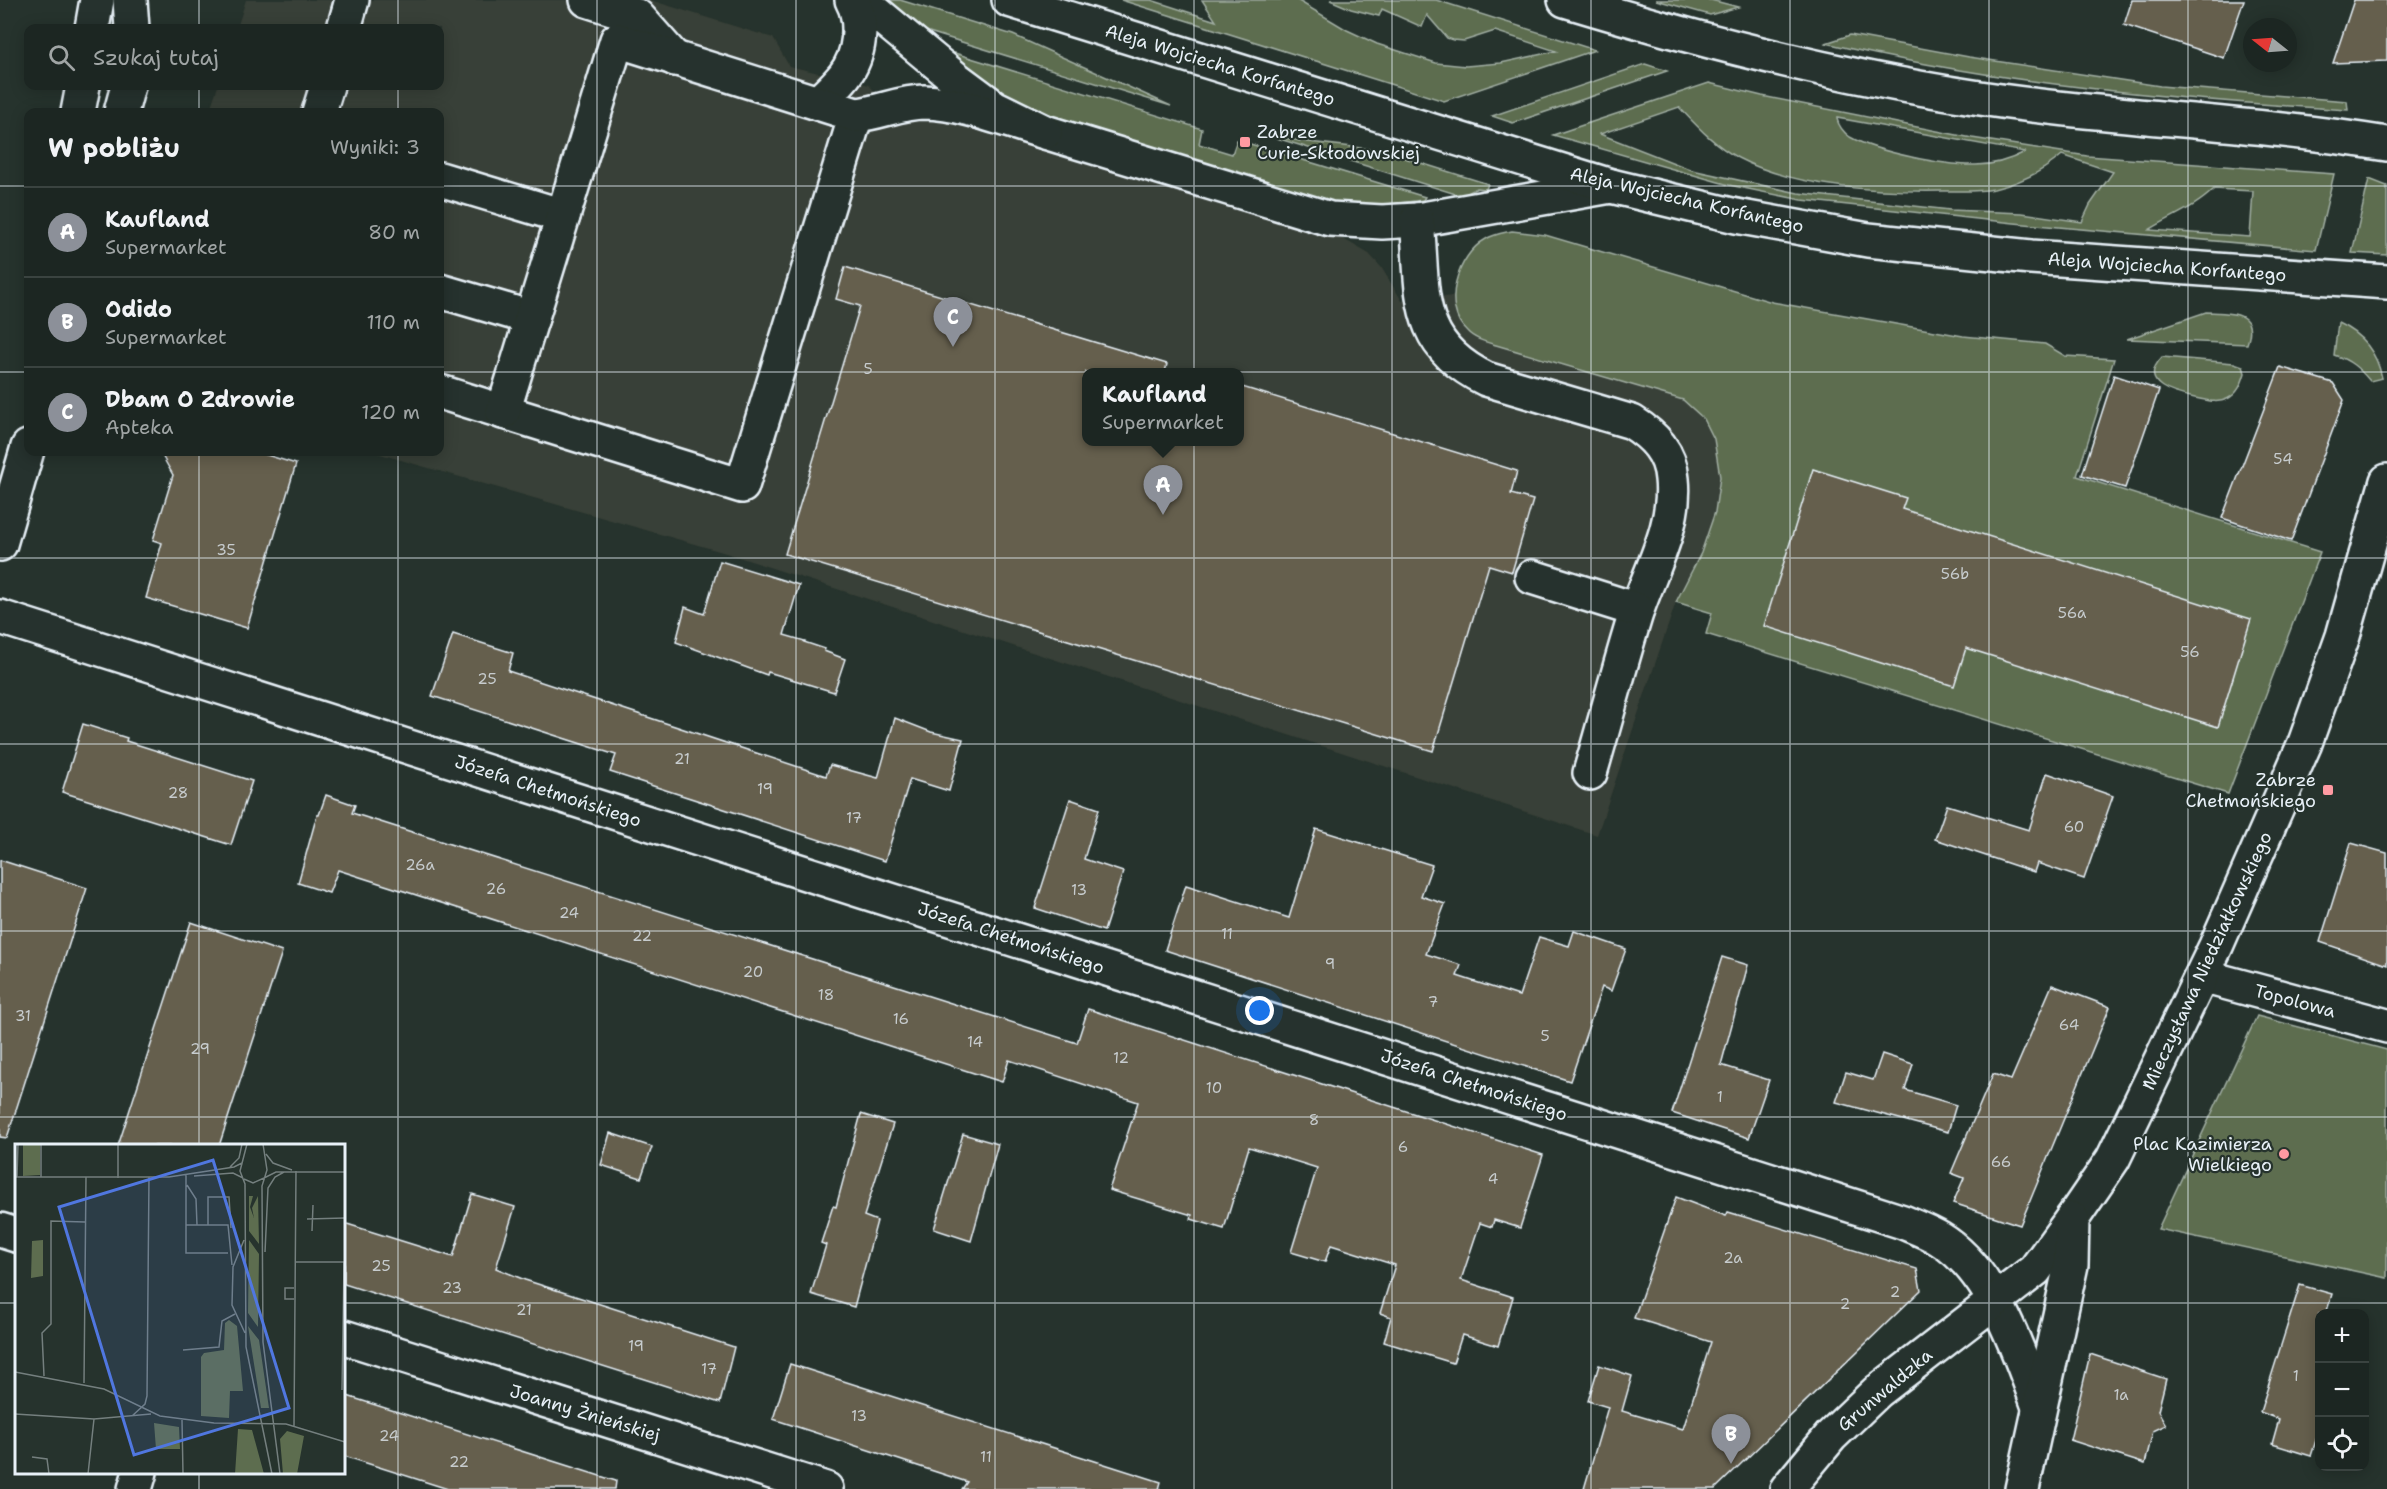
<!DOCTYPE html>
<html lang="pl">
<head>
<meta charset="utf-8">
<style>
	body { margin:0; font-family:"Shantell Sans",sans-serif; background:#29322f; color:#f1f3f6 }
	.controls { position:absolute; right:18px; bottom:18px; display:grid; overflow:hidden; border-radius:12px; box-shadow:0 3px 15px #0003 }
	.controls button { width:54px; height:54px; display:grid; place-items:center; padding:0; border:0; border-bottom:2px solid #3a4340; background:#1c2622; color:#f1f3f6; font:30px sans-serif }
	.compass { position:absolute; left:2243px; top:18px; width:54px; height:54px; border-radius:50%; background:#1c2622; box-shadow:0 3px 15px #0003; rotate:287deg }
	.you { position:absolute; left:1260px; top:1011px; width:21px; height:21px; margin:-15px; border:4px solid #fff; border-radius:50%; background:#1a73e8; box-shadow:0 0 0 9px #1a73e833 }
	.badge { display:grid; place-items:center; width:39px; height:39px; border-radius:50%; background:#8c9099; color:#fff; font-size:20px; font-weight:700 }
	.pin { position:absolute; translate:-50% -50px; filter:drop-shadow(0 2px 3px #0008) }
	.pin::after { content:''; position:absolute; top:32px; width:21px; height:18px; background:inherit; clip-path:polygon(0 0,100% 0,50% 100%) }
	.popup { position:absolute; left:1082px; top:368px; width:162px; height:78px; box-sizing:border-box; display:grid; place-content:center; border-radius:12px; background:#1c2622; filter:drop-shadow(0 2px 4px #0005); font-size:20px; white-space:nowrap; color:#a0a5a5 }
	.popup b { font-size:22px; color:#f1f3f6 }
	.popup::after { content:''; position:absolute; left:50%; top:100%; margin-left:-12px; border:12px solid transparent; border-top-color:#1c2622 }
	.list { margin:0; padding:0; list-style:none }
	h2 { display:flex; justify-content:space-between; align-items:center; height:78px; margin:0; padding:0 24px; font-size:26px }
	h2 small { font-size:20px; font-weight:400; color:#a0a5a5 }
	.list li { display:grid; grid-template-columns:39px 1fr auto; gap:18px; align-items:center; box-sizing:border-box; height:90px; padding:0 24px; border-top:2px solid #3a4340 }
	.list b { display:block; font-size:22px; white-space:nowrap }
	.list p { margin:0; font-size:20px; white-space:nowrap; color:#a0a5a5 }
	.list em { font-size:20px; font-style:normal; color:#a0a5a5 }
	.icon { flex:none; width:33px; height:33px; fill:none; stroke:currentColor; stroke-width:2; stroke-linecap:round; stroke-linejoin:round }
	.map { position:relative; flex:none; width:2387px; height:1489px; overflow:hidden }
	.search { position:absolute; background:#1c2622; box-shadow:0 3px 15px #0003; left:24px; top:24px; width:420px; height:66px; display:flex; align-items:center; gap:15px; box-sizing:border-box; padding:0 21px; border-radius:12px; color:#a0a5a5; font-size:22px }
	.panel { position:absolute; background:#1c2622; box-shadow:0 3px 15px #0003; left:24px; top:108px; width:420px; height:348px; border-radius:12px }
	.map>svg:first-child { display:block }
	.built { fill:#394037; fill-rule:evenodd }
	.green { fill:#5d6d4f; stroke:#a2afa4; stroke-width:1.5; fill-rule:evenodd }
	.building { fill:#655f4e; stroke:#e8f1f8; stroke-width:1.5 }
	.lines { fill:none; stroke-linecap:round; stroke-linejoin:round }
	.minor-casing { stroke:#e8f1f8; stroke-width:38 }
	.major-casing { stroke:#e8f1f8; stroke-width:38 }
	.minor { stroke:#26332d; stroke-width:33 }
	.major { stroke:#26332d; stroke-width:33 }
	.grid { fill:none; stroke:#e8f1f8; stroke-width:1.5; stroke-opacity:0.55 }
	.poi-dot { fill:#ff9aa2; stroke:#26332d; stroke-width:2 }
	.labels { text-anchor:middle; stroke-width:4.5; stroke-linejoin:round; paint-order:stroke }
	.number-label { font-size:15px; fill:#c7ccce }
	.street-label { font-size:18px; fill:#e8f1f8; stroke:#26332d }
	.poi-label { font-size:18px; fill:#e8f1f8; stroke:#26332d; text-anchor:end }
	.inset-road { fill:none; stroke:#747f7e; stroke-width:1.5 }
	.view { fill:#5077e0; fill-opacity:0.15; stroke:#5077e0; stroke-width:3 }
	.inset-edge { fill:none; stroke:#e8f1f8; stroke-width:3 }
</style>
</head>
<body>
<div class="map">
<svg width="2387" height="1489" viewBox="0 0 2387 1489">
	<rect width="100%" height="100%" fill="#26332d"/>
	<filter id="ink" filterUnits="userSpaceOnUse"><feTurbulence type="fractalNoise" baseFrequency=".0167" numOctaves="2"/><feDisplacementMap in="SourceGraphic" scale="12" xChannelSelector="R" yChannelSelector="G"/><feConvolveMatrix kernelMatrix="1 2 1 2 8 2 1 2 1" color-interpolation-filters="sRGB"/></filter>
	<g filter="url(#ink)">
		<path class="built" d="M246,0H650L773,38L789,66L869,85L898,118L930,115L1345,240L1369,254L1381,267L1402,301L1454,296V306L1481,340L1683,400L1704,419L1714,439L1720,477L1715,512L1701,553L1676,602L1597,835L726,553L373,452H440V112H209L218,86H440V28H237ZM1086,372H1240V442H1086Z"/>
		<g class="green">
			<polygon points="881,0 900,0 1013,35 1171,106 916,28"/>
			<polygon points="1121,0 1151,0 1216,21 1202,0 1297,0 1347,30 1377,44 1436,63 1466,66 1501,63 1556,51 1495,31 1464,41 1453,40 1447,38 1427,15 1422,27 1382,9 1379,16 1351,9 1330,0 1436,0 1595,50 1444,101"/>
			<polygon points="1656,0 1711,0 1738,7 1710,15"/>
			<path d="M1850,35L1969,57L2160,86L2347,101L2348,110C2173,99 1997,84 1826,43Z"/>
			<polygon points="948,51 1202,129 1199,144 1232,154 1237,140 1425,197 1423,200 1352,209 1046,119 1007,99"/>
			<polygon points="1645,64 1667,71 1513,123 1492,116"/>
			<path d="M1709,83L1762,96L1972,138L2087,156L2334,174L2316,250L2014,223L1802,200L1729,185L1553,135ZM1679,107C1697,126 1714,145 1738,158C1795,188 1880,192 1943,191C1960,191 1978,192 1994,189C2020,183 2041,173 2062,155L2113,172L2090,205L2082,222L2022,213L1950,210L1798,193L1692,170L1600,134ZM1837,119V118L2025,152C2010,160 1993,165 1976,165C1946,166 1876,152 1850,137C1843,132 1839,127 1837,119ZM2214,189L2253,191L2250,237L2149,230C2171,216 2195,208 2214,189Z"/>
			<polygon points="1267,135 1300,141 1379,150 1488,184 1486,189 1477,188 1462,196"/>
			<polygon points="2369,179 2387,186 2387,255 2352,253"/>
			<path d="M1512,231L1545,235L1772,302L1963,336L2045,344L2065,356L2114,359L2077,476L2320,552L2228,794L1706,634L1712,613L1676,602L1701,553L1715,512L1720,477L1714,439L1704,419L1683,400L1496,345C1486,342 1474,339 1467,331C1441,307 1457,255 1486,239C1494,234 1503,233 1512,231Z"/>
			<path d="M2206,312C2229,313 2259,310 2247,344L2127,339Z"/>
			<path d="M2338,323C2362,334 2377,353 2382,378L2370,381C2359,368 2350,360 2334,355Z"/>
			<path d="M2162,357L2234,363L2243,366L2245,373C2242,383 2238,394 2227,399C2217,404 2206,400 2195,398C2176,394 2136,385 2162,357Z"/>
			<polygon points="2257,1016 2387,1050 2387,1278 2158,1229"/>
		</g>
		<g class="building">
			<polygon points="2132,0 2244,0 2224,58 2124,25"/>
			<polygon points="2354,0 2387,0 2387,61 2333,63"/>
			<polygon points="845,267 1167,364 1165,372 1086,372 1086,441 1239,441 1239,386 1517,471 1511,494 1533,500 1512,572 1489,565 1433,751 785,554 860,306 836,299"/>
			<polygon points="2280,367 2333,383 2344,400 2291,541 2222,518"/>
			<polygon points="2114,375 2159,390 2125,488 2082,475"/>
			<polygon points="160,452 257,452 296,464 247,628 146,598 162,543 153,540 173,475"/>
			<polygon points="1813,469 1906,498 1902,509 2251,619 2218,727 1966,648 1954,686 1764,626"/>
			<polygon points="720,561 799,585 784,635 805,641 804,642 825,649 824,651 845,659 834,692 768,672 767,675 676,642 685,607 704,614"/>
			<polygon points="453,634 513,653 508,671 826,776 830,765 878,778 895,718 931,732 963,739 949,791 910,779 885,861 610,772 616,755 432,696"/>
			<polygon points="83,724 127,738 126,741 252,781 231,845 62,792"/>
			<polygon points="2047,773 2113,796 2084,879 2037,863 2034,872 1935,839 1947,805 2029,830"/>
			<polygon points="326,795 355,805 352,813 1077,1043 1088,1009 1543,1155 1520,1228 1494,1220 1492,1227 1480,1223 1461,1280 1513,1297 1498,1346 1462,1335 1453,1363 1384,1342 1391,1317 1380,1313 1395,1265 1331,1245 1325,1262 1291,1252 1317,1168 1249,1147 1224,1229 1191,1219 1192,1215 1109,1190 1138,1102 1009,1060 1002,1082 338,870 329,893 298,883 317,815 319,815"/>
			<polygon points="1070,799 1099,809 1084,859 1123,872 1104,931 1035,908"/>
			<polygon points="1316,829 1432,865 1421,896 1445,904 1426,954 1461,965 1457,976 1519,996 1539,937 1569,946 1574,931 1626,949 1611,991 1602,987 1570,1081 1165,950 1186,885 1289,918"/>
			<polygon points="2351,843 2387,853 2387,965 2320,942"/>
			<polygon points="0,860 87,888 7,1138 0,1137"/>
			<polygon points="191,922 282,952 219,1146 118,1146"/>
			<polygon points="1722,957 1748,965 1721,1065 1769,1080 1749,1138 1672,1113"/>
			<polygon points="2052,985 2110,1007 2020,1225 1953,1203 1964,1178 1951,1173 1993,1074 2011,1080"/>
			<polygon points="1882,1054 1913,1064 1905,1090 1956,1105 1948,1132 1836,1102 1846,1072 1873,1080"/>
			<polygon points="861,1114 893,1124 864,1216 877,1221 854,1307 811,1294 826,1245 821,1243 833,1206 836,1207"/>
			<polygon points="610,1133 652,1147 641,1178 601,1165"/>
			<polygon points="963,1134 998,1144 971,1241 934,1229"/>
			<polygon points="472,1194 515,1207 496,1268 525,1280 734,1347 720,1403 344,1284 344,1223 453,1257"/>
			<polygon points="1676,1197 1726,1216 1728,1212 1917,1269 1921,1290 1715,1489 1584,1489 1608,1407 1588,1401 1599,1365 1632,1376 1622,1411 1683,1429 1711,1342 1634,1318"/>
			<polygon points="2300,1285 2332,1294 2326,1314 2319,1314 2319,1431 2311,1456 2272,1444 2279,1419 2260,1412"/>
			<polygon points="2090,1354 2166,1379 2158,1411 2166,1425 2153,1431 2145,1464 2070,1440"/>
			<polygon points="790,1364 1161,1482 1159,1489 962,1489 967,1482 773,1419"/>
			<polygon points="344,1395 616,1481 615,1489 448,1489 344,1456"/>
		</g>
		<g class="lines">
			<defs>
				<g id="minor">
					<polyline points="130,0 132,28"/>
					<polyline points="587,0 637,16 675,59"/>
					<polyline points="861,0 955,78 994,107 1045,132 1330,219 1382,222 1417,220 1611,186"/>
					<polyline points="92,28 97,0"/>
					<polyline points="344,28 352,0"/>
					<path d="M818,103C827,94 836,86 844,76C860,56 864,22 852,0"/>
					<polyline points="78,112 83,86"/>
					<polyline points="121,112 128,86"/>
					<polyline points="319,112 327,86"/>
					<polyline points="440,179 563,216"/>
					<path d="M1417,220C1424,291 1412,343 1486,379L1632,422C1654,436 1670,452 1672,479C1677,524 1651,569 1637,610C1620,664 1606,719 1590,773"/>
					<polyline points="440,291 532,318"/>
					<polyline points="440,392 742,486 856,115"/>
					<path d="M503,412L617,40L856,115C879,113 901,102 924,102C965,103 1007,121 1045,132"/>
					<polyline points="0,544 28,447"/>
					<polyline points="1532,577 1637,610"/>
					<path d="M0,617L1903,1222C1915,1227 1929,1232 1940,1239C1993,1271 2019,1352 2039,1407"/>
					<polyline points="2202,976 2387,1026"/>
					<polyline points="0,1230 16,1235"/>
					<polyline points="344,1337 826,1489"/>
					<polyline points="135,1489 140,1472"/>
					<polyline points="1787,1489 1831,1436 1877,1392 2035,1270 2072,1219 2113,1159 2216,946 2305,743 2343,636 2387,481"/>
					<polyline points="2022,1489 2071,1265 2072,1219"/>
				</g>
				<g id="major">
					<polyline points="1009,0 1611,186 1736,216 1868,240 2031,257 2387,282"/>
					<path d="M1565,0C1697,40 1831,75 1967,96C2106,118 2248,121 2387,144"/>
				</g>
			</defs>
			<use href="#minor" class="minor-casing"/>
			<use href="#major" class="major-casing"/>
			<use href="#minor" class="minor"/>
			<use href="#major" class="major"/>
		</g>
	</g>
	<path class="grid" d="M199,0V28M398,0V28M597,0V1489M796,0V1489M995,0V1489M1194,0V1489M1392,0V1489M1591,0V1489M1790,0V1489M1989,0V1489M2188,0V1489M199,86V112M398,86V112M0,186H28M440,186H2387M0,372H28M440,372H2387M199,452V1146M398,452V1489M0,558H2387M0,744H2387M0,931H2387M0,1117H2387M0,1303H16M344,1303H2387M199,1472V1489"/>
	<g class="poi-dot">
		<rect x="1239" y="136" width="12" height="12" rx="3"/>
		<rect x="2322" y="784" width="12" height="12" rx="3"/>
		<circle cx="2284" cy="1154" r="6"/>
	</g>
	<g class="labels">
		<g class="number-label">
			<text x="868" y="374">5</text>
			<text x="2283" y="464">54</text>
			<text x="226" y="555">35</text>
			<text x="1955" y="579">56b</text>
			<text x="2072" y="618">56a</text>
			<text x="2190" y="657">56</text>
			<text x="487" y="684">25</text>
			<text x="682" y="764">21</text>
			<text x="765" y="794">19</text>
			<text x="178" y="798">28</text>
			<text x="854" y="823">17</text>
			<text x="2074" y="832">60</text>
			<text x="420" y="870">26a</text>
			<text x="496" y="894">26</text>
			<text x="1079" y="895">13</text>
			<text x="569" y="918">24</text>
			<text x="1227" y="939">11</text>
			<text x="642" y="941">22</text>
			<text x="1330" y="969">9</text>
			<text x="753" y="977">20</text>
			<text x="826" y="1000">18</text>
			<text x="1433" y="1007">7</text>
			<text x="23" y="1021">31</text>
			<text x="901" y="1024">16</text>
			<text x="2069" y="1030">64</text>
			<text x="1545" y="1041">5</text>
			<text x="975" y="1047">14</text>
			<text x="200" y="1054">29</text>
			<text x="1121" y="1063">12</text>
			<text x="1214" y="1093">10</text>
			<text x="1720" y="1102">1</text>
			<text x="1314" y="1125">8</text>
			<text x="1403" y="1152">6</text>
			<text x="2001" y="1167">66</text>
			<text x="1493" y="1184">4</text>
			<text x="1733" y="1263">2a</text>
			<text x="381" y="1271">25</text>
			<text x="452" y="1293">23</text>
			<text x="1895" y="1297">2</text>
			<text x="1845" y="1309">2</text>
			<text x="524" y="1315">21</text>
			<text x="636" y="1351">19</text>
			<text x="709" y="1374">17</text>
			<text x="2296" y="1381">1</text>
			<text x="2121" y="1400">1a</text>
			<text x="859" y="1421">13</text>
			<text x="389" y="1441">24</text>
			<text x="986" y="1462">11</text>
			<text x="459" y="1467">22</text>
		</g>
		<g class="street-label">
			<text transform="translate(1220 65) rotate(17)" y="6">Aleja Wojciecha Korfantego</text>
			<text transform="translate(1687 200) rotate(13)" y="6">Aleja Wojciecha Korfantego</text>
			<text transform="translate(2167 267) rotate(4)" y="6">Aleja Wojciecha Korfantego</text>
			<text transform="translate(548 791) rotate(18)" y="6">Józefa Chełmońskiego</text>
			<text transform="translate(1011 938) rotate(18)" y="6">Józefa Chełmońskiego</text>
			<text transform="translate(2207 961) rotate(-65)" y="6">Mieczysława Niedziałkowskiego</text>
			<text transform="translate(2295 1001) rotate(15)" y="6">Topolowa</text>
			<text transform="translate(1474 1085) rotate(18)" y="6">Józefa Chełmońskiego</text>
			<text transform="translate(1885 1390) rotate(-40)" y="6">Grunwaldzka</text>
			<text transform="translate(585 1413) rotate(17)" y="6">Joanny Żnieńskiej</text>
		</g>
		<g class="poi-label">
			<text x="1257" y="138" text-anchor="start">Zabrze<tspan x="1257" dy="21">Curie-Skłodowskiej</tspan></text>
			<text x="2316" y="786">Zabrze<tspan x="2316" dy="21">Chełmońskiego</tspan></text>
			<text x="2272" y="1150">Plac Kazimierza<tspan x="2272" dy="21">Wielkiego</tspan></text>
		</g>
	</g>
	<g transform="translate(15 1144)">
		<rect width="330" height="330" fill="#26332d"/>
		<path d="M8,0H25V31L8,32ZM234,52H238L235,63L239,74L237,64L243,52L244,100L234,87ZM28,96V132L16,134L17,97ZM234,96L244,110L243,183L233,169ZM214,176L222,182L228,247H215L214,274L186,272V213L189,209L209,206L210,179ZM233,182L244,196L254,264H246ZM139,279L164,283L165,305H141ZM223,285L237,286L249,330H220ZM272,287L289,292L282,330H268L265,295Z" fill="#5d6d4f"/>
		<path class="inset-road" d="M26,0V33M232,0L225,27L230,40L231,203L257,330M248,0L252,26L247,42L248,198L265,330M251,10L258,19L277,26M215,23L224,14L227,0M171,31V109H213M179,32L218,29L228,34M0,33H154L219,23L227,19M2,33L3,0M103,34V0M249,34L261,28H330M229,35L238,39L249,34M172,41L181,55L182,81M292,75L330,74M171,81H213L217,121M193,81V53H214L216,84M297,87L298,61M229,96L218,123L217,161L230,189M250,108L253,44L260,33L269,28M280,118H330M279,155H270V144H279M168,206L204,203L207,177L220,170M0,228L89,245L145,272L199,279L271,280L330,298M29,232L27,189L36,180V77L70,78M69,239L71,33M327,246L329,118M0,270L79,275L136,270M117,272L130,260L132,252L134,33M167,276L168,330M279,282L281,27M17,313L32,315L34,330M73,330L79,275"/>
		<path class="view" d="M198,16L274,264L119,311L44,63Z"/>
		<rect width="330" height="330" class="inset-edge"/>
	</g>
</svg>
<div class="controls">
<button>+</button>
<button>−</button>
<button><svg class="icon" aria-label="locate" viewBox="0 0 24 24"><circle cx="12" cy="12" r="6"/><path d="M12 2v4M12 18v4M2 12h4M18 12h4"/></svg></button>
</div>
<svg class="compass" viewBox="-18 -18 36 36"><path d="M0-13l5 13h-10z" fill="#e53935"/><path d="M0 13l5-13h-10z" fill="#a0a5a5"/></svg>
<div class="you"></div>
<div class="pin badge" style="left:1163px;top:515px">A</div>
<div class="popup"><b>Kaufland</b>Supermarket</div>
<div class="pin badge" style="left:1731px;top:1464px">B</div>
<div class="pin badge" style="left:953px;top:347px">C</div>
<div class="search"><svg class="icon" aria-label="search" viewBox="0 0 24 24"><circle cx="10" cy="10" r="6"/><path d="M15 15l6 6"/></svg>Szukaj tutaj</div>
<section class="panel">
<h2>W pobliżu<small>Wyniki: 3</small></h2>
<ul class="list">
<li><span class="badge">A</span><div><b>Kaufland</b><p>Supermarket</p></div><em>80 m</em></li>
<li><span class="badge">B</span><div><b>Odido</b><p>Supermarket</p></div><em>110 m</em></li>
<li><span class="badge">C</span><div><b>Dbam O Zdrowie</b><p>Apteka</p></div><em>120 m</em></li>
</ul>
</section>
</div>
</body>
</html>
